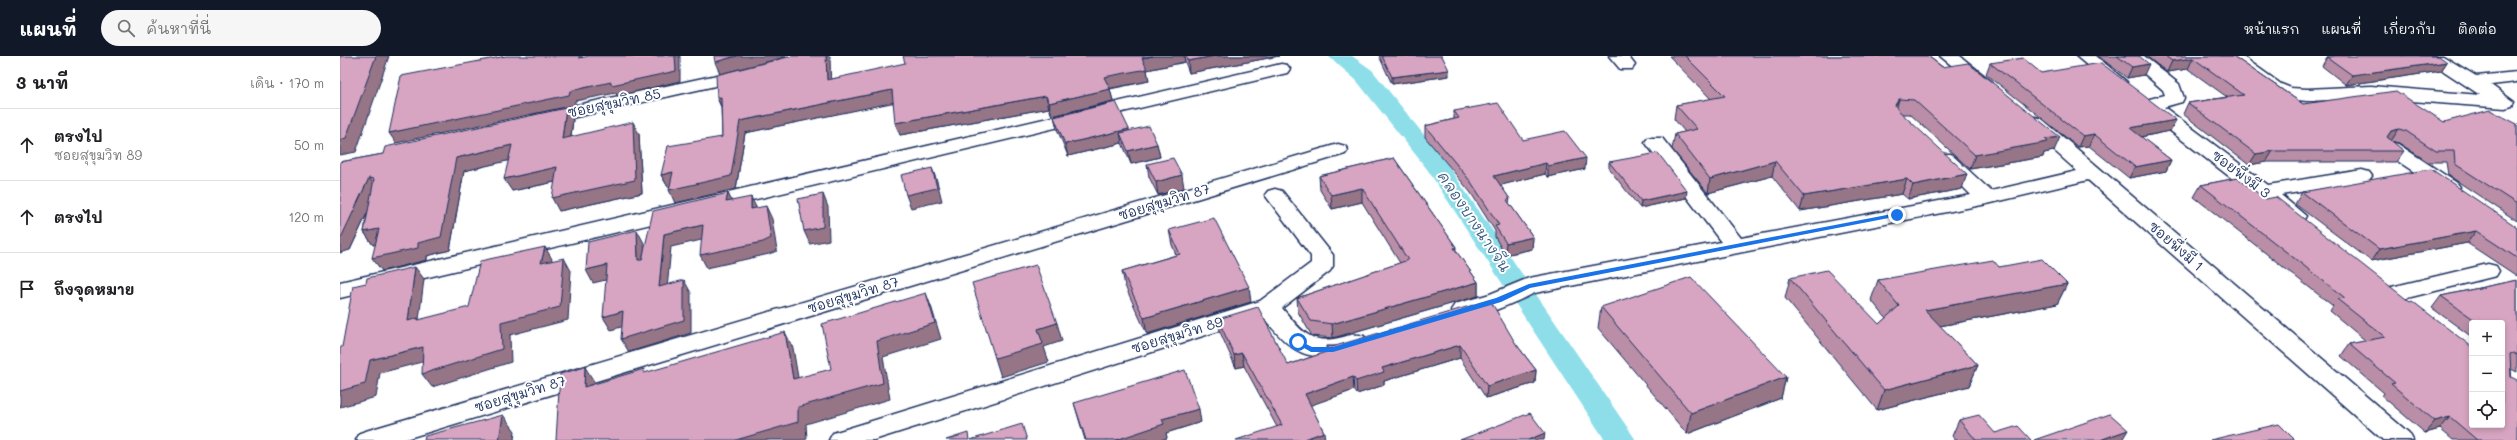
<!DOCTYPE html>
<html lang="th">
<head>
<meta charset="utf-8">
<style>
	body { margin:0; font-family:Mali,"Playpen Sans Thai",sans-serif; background:#f6f6f6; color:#202124 }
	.controls { position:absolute; right:12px; bottom:12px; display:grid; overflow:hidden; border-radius:4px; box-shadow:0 2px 6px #0003 }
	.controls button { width:36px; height:36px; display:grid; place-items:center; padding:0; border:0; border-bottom:1px solid #e0e0e0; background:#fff; color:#202124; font:20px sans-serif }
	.stop { position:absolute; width:12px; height:12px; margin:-9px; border:3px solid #1a73e8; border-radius:50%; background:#fff }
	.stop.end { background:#1a73e8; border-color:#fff; box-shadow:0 1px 4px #0008 }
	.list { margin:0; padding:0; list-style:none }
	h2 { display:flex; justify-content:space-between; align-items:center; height:52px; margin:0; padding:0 16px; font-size:17px }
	h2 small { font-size:13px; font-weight:400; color:#757577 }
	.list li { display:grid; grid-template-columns:26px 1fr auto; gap:12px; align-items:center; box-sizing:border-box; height:72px; padding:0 16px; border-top:1px solid #e0e0e0 }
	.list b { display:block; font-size:15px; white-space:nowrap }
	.list p { margin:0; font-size:13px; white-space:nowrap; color:#757577 }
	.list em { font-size:13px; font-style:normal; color:#757577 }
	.icon { flex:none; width:22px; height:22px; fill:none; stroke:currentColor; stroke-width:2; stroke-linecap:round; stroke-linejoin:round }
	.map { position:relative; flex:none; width:2177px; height:384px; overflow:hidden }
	header { display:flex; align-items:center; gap:24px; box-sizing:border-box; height:56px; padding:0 20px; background:#111827; color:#fff }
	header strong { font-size:19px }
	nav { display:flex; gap:22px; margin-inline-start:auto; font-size:14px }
	.search { width:280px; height:36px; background:#f6f6f6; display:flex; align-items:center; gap:10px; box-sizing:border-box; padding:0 14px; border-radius:22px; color:#757577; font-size:15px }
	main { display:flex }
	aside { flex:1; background:#fff }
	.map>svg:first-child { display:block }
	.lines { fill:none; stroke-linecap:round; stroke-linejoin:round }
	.canal { fill:#8edee9; fill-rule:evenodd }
	.minor-casing { stroke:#1b2f5e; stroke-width:3 }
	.minor { fill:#fff; fill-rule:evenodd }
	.wall { fill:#b98ea6; stroke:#1b2f5e }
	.shaded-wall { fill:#967487; stroke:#1b2f5e }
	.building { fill:#d7a5c1; stroke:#1b2f5e }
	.route { fill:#1a73e8 }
	.labels { text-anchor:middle; stroke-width:4; stroke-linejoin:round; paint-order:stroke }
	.street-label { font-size:14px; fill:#1b2f5e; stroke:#fff }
	.water-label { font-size:15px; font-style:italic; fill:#385b81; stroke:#fff }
</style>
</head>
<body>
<header>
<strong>แผนที่</strong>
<div class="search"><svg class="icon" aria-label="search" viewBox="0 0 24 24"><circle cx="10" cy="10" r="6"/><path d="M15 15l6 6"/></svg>ค้นหาที่นี่</div>
<nav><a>หน้าแรก</a><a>แผนที่</a><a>เกี่ยวกับ</a><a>ติดต่อ</a></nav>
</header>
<main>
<aside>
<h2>3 นาที<small>เดิน · 170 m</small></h2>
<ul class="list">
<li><svg class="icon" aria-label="ahead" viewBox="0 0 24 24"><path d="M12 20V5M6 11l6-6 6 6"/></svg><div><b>ตรงไป</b><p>ซอยสุขุมวิท 89</p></div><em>50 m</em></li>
<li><svg class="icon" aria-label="ahead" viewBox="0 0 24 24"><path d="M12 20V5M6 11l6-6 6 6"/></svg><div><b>ตรงไป</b></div><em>120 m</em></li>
<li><svg class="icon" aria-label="arrive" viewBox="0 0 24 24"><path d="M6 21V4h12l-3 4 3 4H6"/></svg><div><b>ถึงจุดหมาย</b></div></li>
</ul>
</aside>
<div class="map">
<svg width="2177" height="384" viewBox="0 0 2177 384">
	<rect width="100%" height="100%" fill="#fff"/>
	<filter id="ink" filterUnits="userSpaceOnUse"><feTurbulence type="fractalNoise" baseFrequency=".025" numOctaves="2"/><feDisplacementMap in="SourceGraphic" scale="8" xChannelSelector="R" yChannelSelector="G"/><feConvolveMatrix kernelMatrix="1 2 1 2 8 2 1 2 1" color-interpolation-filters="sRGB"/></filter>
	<g filter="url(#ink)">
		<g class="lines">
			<polygon class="canal" points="988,0 1012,0 1032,14 1104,104 1296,384 1265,384 1087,113 1016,24"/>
			<defs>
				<g id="minor">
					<polygon points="1269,0 1288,0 1295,9 1292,13 1280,13"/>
					<polygon points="1600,0 1620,0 1652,26 1649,30 1637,30"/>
					<polygon points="1736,0 1756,0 1787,26 1784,30 1772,30"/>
					<polygon points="1784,0 1804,0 1839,28 1844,42 1842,46 1824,51 1928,129 2022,114 2029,116 2032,120 2029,124 2022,126 1941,139 1966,160 1963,165 1955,167 1947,165 1802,53 1800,49 1802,45 1825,39 1823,34"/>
					<polygon points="1881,0 1902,0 1941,28 1951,32 1967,33 2031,30 2140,39 2081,0 2103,0 2136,20 2177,16 2177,26 2151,29 2174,46 2172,50 2165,52 2031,42 1967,45 1948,43 1927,36"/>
					<polygon points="941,8 947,9 950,13 947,17 0,242 0,226"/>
					<polygon points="405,13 411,14 414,18 411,22 200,69 193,67 190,63 193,59 200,57"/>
					<path d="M1695,61L1702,63L2069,377L2073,384H2043L1748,124L1647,148L1195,237C1175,246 1136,266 1115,260L1111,254L1115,248L1150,238L1189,222L1381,186L1308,90L1305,86L1308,82H1322L1401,182L1631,139L1594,102L1597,98H1611L1651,135L1737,115L1688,71L1685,67L1688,63Z"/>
					<polygon points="2051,86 2058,88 2117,127 2120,131 2117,135 2110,137 2103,135 2044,96 2041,92 2044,88"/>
					<polygon points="998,88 1005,90 1008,94 1005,98 62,384 16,384 20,377 29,374"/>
					<path d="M935,133L942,135L993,199V210L990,215L942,252C960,273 969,289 999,282C1008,280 1014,277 1024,280L1027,286L1024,292C970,307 958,304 923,261L534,384H489L493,377L920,245L971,207V200L925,139L928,135Z"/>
					<polygon points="2148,208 2156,210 2159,215 2156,220 2055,245 2047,242 2044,237 2047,232"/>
				</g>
			</defs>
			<use href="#minor" class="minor-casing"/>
			<use href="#minor" class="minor"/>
		</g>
		<g class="wall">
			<polygon points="652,0 939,0 849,17 845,6 807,14 809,25 770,33 773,45 712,60 709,52 560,79 553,46 405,77 396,133 335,147 330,131 328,131 321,119 382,81 381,51 377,42 491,23"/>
			<polygon points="1039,0 1102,0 1109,20 1052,28"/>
			<polygon points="1329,0 1588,0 1714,95 1704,97 1703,101 1630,113 1570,58 1562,58 1622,133 1568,143 1562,138 1460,155 1432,120 1368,137 1332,93 1335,78 1345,76 1334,63 1336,49 1371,43"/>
			<polygon points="1758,0 1799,0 1804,19 1787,22"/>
			<polygon points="1806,0 1893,0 1963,48 2104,66 2177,68 2177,165 2108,119 2106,106 2088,106 2059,87 2051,85 2064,95 2056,106 1926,106 1909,109 1843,58 1848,47 1887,41 1848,13 1827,16"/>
			<polygon points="1987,1 2107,6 2101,15 2006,29 1982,10"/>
			<polygon points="1650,7 1701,17 1836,64 1830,75 1801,81 1831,104 1826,115 1789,122 1749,90 1738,91 1646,18"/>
			<polygon points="226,52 233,64 231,81 299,78 302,137 219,155 215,126 172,135 169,104 124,115 110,194 87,200 87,204 42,215 35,188 33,189 24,176 27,158 10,194 0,106 43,98"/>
			<polygon points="1114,55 1183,84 1245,113 1208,121 1205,118 1160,129 1170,143 1169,147 1193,181 1192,193 1165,199 1155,181 1155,175 1131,137 1085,81 1085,70 1114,63"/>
			<polygon points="714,61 789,75 817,88 820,101 791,108 782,87 728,100 717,73"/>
			<polygon points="1054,102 1116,191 1116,195 1138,226 1138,240 993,282 972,280 958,256 957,242 1060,207 1022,146 992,153 980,134 979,120"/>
			<polygon points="1269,106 1346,142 1300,152 1269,113"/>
			<polygon points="807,108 844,132 818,139 809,121"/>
			<polygon points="1897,122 2132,369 2162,267 2132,267 2132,281 2092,252 2101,240 2177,224 2177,316 2171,313 2177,384 2113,384 2100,373 2085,377 2042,340 2044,337 2001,300 2009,288 2026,285 1990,255 1993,250 1854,141 1861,129"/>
			<polygon points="1962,136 2177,171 2177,220 2127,187 2031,205 1955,148"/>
			<polygon points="829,174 911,246 807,278 785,230 782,215 836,199 832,189"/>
			<polygon points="1659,211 1727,228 1717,248 1600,270 1638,309 1629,330 1537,354 1445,242 1450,222 1539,268 1546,262 1531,244 1538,224"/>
			<polygon points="1261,251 1446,321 1441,342 1347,378 1258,272"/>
			<polygon points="878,263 948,309 986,296 986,290 1176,288 1196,314 1195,327 1146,342 1120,302 1044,325 1044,329 1017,338 1014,334 970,349 984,376 937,371 904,310 896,312 880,276"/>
			<polygon points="734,347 861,366 826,377 827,382 821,384 745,384"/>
			<polygon points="1619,364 1655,377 1691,384 1615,384 1612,380"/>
		</g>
		<g class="shaded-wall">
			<polygon points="36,0 49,0 16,96 0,99 0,84"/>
			<polygon points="239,0 242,0 245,6 239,2"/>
			<polygon points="335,0 340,0 340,25 277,40 276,37 235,45 235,49 56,87 49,77 230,35"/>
			<polygon points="397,0 449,0 380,18 375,6"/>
			<polygon points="486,0 490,0 491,36 487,24"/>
			<polygon points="813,0 844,0 845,6 807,14 809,25 767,33 764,21 802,2"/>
			<polygon points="875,0 939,0 849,17 848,5"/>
			<polygon points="1853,2 1848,13 1827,16 1832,5"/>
			<polygon points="2107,6 2101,15 2006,29 2012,19"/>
			<polygon points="1809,8 1804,19 1787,22 1792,11"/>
			<polygon points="1109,14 1109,20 1052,28 1052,21"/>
			<polygon points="770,33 773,45 712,60 709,47"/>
			<polygon points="552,34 556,46 405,77 396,133 335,147 329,134 400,65"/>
			<polygon points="706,40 709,52 560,79 555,67"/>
			<polygon points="381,41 383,54 377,42"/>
			<polygon points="1559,43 1555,58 1555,49"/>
			<polygon points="226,52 233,64 229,95 222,83"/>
			<polygon points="1836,64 1830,75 1785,84 1790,72"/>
			<polygon points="293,66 299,78 302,137 219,155 212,142"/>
			<polygon points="789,73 791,85 780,77 782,87 728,100 725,88"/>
			<polygon points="2059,73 2051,85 2047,81 2051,75"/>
			<polygon points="1754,78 1749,90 1738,91 1743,80"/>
			<polygon points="1720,81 1714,95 1704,97 1703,101 1630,113 1635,99 1705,83"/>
			<polygon points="817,88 820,101 791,108 788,95"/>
			<polygon points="172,89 180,102 124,115 110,194 87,200 87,204 42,215 32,202 116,102"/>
			<polygon points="1933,95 1926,106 1909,109 1916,98"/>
			<polygon points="1246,102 1245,113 1208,121 1208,110"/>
			<polygon points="1831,104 1826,115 1789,122 1795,111"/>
			<polygon points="1435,105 1432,120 1368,137 1370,123"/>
			<polygon points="1206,107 1205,118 1154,131 1154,120"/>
			<polygon points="217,111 224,124 172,135 164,123"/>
			<polygon points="592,112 597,125 602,145 571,152 566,139"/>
			<polygon points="333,116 339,129 328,131 321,119"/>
			<polygon points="1627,118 1622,133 1568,143 1573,129"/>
			<polygon points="842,119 844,132 818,139 816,126"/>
			<polygon points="29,122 38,134 10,194 0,197 0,182"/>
			<polygon points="1567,123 1562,138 1460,155 1464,140"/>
			<polygon points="1022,132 1022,146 992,153 991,139"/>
			<polygon points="1347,135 1346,142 1300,152 1301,145"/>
			<polygon points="388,137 394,150 386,146"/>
			<polygon points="483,138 488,151 489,184 470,188 464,175"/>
			<polygon points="411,141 417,153 411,153"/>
			<polygon points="426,150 432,163 437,195 429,198 367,212 360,199"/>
			<polygon points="363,169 370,182 331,191 326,244 319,231 324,178"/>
			<polygon points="39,173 49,185 33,189 24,176"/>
			<polygon points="297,174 304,187 306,217 298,204"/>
			<polygon points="2136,175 2127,187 2031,205 2039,193"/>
			<polygon points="1193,181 1192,193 1165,199 1166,187"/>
			<polygon points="205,191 212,203 209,220 201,207"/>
			<polygon points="224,202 231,215 228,264 170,279 171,306 92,331 82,318 161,266"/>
			<polygon points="267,209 274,222 253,227 246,214"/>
			<polygon points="75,211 84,223 79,264 68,265"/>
			<polygon points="344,224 351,237 351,277 289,296 281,283"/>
			<polygon points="1138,226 1138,240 993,282 992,268"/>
			<polygon points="1727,228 1717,248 1578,274 1585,254"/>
			<polygon points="909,231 911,246 807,278 804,262"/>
			<polygon points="586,237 592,253 601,283 543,301 550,343 466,368 467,383 463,384 396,384 458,351 537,285"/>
			<polygon points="283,255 291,268 271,274 263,261"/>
			<polygon points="717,267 722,285 704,291 709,306 661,321 655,302 698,273"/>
			<polygon points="445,276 453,292 461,339 453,323"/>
			<polygon points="1120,289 1120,302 1044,325 1044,329 1017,338 1016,325 1042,312"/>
			<polygon points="83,291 93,303 40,317 36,341 0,351 0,335 30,304"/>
			<polygon points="902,297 904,310 896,312 894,299"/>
			<polygon points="1638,309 1629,330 1537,354 1544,334"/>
			<polygon points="245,311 255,327 255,347 244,331"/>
			<polygon points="1196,314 1195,327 1146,342 1147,330"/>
			<polygon points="1013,321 1014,334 966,351 965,338"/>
			<polygon points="1446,321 1441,342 1347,378 1351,357"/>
			<polygon points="859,353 861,366 826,377 827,382 821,384 776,384 822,363"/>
			<polygon points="163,359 175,375 174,384 159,384"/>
			<polygon points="2110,361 2100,373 2085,377 2095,365"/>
			<polygon points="1788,374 1782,384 1760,384"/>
			<polygon points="984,376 985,384 962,384"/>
			<polygon points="1205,377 1204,384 1188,384"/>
		</g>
		<g class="building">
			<polygon points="0,0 36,0 6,82 0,84"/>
			<polygon points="166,0 213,0 213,1 217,0 239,0 239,2 249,0 335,0 336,15 272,29 271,26 230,35 229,39 49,77 61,20"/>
			<polygon points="374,0 397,0 375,6"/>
			<polygon points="452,0 486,0 487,24 565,7 563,0 646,0 646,1 652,0 813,0 802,2 807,13 764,21 770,33 709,47 706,40 555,67 552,34 400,65 391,120 329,134 333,116 321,119 328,90 382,81 381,41 377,42 376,19"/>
			<polygon points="845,0 875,0 848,5"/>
			<polygon points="1042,0 1102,0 1109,14 1052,21"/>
			<polygon points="1345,0 1588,0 1602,11 1628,7 1720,81 1705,83 1708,86 1635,99 1574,44 1559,43 1555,49 1558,54 1627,118 1573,129 1567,123 1464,140 1435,105 1370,123 1335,78 1357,73 1336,49 1385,40"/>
			<polygon points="1777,0 1799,0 1809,8 1792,11"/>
			<polygon points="1825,0 1893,0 1963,48 2056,35 2104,66 2150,54 2177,68 2177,148 2115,108 2114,95 2096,95 2066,75 2059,73 2051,75 2047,81 2064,95 1933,95 1916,98 1848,47 1904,39 1853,2 1832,5"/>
			<polygon points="1996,0 2099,0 2107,6 2012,19 1987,1"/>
			<polygon points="1683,2 1701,17 1761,7 1836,64 1790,72 1831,104 1795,111 1754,78 1743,80 1650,7"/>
			<polygon points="776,46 789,73 725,88 714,61"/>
			<polygon points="1158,47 1183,84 1225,75 1246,102 1208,110 1206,107 1154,120 1170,143 1167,144 1193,181 1166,187 1155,170 1159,169 1131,126 1085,70 1119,62 1114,55"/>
			<polygon points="226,52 222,83 293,66 295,124 212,142 217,111 164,123 172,89 116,102 101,181 78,187 78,192 32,202 39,173 24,176 34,123 29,122 1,182 0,182 0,106 43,98 45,91"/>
			<polygon points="809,70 817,88 788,95 780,77"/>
			<polygon points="1318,97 1347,135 1301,145 1269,106"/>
			<polygon points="833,102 842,119 816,126 807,108"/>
			<polygon points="1054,102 1116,191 1114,192 1138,226 992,268 971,265 957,242 1068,204 1022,132 991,139 979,120"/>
			<polygon points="592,112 597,132 566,139 561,119"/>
			<polygon points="2091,113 2177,171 2177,202 2136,175 2039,193 1962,136"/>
			<polygon points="1897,122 1926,143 1936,141 2070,246 2072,245 2132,291 2132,369 2162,369 2162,267 2139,267 2101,240 2177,224 2177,299 2173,297 2170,298 2171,321 2177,324 2177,384 2137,384 2110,361 2095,365 2051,328 2055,327 2009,288 2045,281 1997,243 2005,242 1861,129"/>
			<polygon points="388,137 386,146 411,141 411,153 426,150 431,182 423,186 360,199 363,169 324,178 319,231 344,224 344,264 281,283 283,255 263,261 267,209 246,214 248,186 297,174 298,204 302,204 313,155"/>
			<polygon points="483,138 483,171 464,175 458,143"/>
			<polygon points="874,162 909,231 804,262 782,215 840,198 829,174"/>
			<polygon points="205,191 201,207 224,202 220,251 161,266 162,293 82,318 83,291 30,304 25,328 0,335 0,292 2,291 13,230 26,227 27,222 75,211 68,265 78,262 78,264 129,251 140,205"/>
			<polygon points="1702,203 1727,228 1585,254 1638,309 1544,334 1450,222 1487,214 1539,268 1559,250 1538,224 1653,204 1659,211"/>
			<polygon points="696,209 717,267 698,273 703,288 655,302 632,227"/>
			<polygon points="1351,221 1446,321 1351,357 1261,251"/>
			<polygon points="586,237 595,267 537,285 543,327 458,351 458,366 396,384 216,384 220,318 245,311 244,331 304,313 304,317 445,276 453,323 491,313 482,268"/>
			<polygon points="1150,244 1176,288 1196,314 1147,330 1120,289 1042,312 1044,316 1016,325 1013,321 965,338 984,376 962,384 896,384 942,369 902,297 894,299 878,263 918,251 948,309 989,295 986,290 992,291"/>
			<polygon points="845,314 859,353 822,363 824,368 776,384 746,384 734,347"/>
			<polygon points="1190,357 1205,377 1188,384 1120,384"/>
			<polygon points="1770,358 1788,374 1760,384 1694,384"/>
			<polygon points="163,359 159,384 84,384 85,380"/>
			<polygon points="1639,359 1655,377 1678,370 1691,384 1636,384 1619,364"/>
			<polygon points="682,368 687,384 630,384"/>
			<polygon points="1939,368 1955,384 1870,384"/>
			<polygon points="628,377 629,384 606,384"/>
		</g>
	</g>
	<polygon class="route" points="1557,157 1559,160 1190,232 1161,246 993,296 971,296 954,286 958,284 972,291 993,291 1156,242 1189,228"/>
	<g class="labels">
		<g class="street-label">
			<text transform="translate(274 47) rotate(-12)" y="5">ซอยสุขุมวิท 85</text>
			<text transform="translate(1901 118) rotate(37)" y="5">ซอยพึ่งมี 3</text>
			<text transform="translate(824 146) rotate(-17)" y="5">ซอยสุขุมวิท 87</text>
			<text transform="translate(1836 190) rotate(41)" y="5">ซอยพึ่งมี 1</text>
			<text transform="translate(513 239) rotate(-17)" y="5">ซอยสุขุมวิท 87</text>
			<text transform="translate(837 279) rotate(-17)" y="5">ซอยสุขุมวิท 89</text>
			<text transform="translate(180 338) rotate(-17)" y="5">ซอยสุขุมวิท 87</text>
		</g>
		<g class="water-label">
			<text transform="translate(1134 166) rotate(56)" y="5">คลองบางนางจีน</text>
		</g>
	</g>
</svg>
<div class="controls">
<button>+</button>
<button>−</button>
<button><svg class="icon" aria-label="locate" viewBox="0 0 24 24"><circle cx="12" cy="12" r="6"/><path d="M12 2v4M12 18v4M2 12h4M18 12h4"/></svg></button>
</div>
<div class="stop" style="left:958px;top:286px"></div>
<div class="stop end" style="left:1557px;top:159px"></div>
</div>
</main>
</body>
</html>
